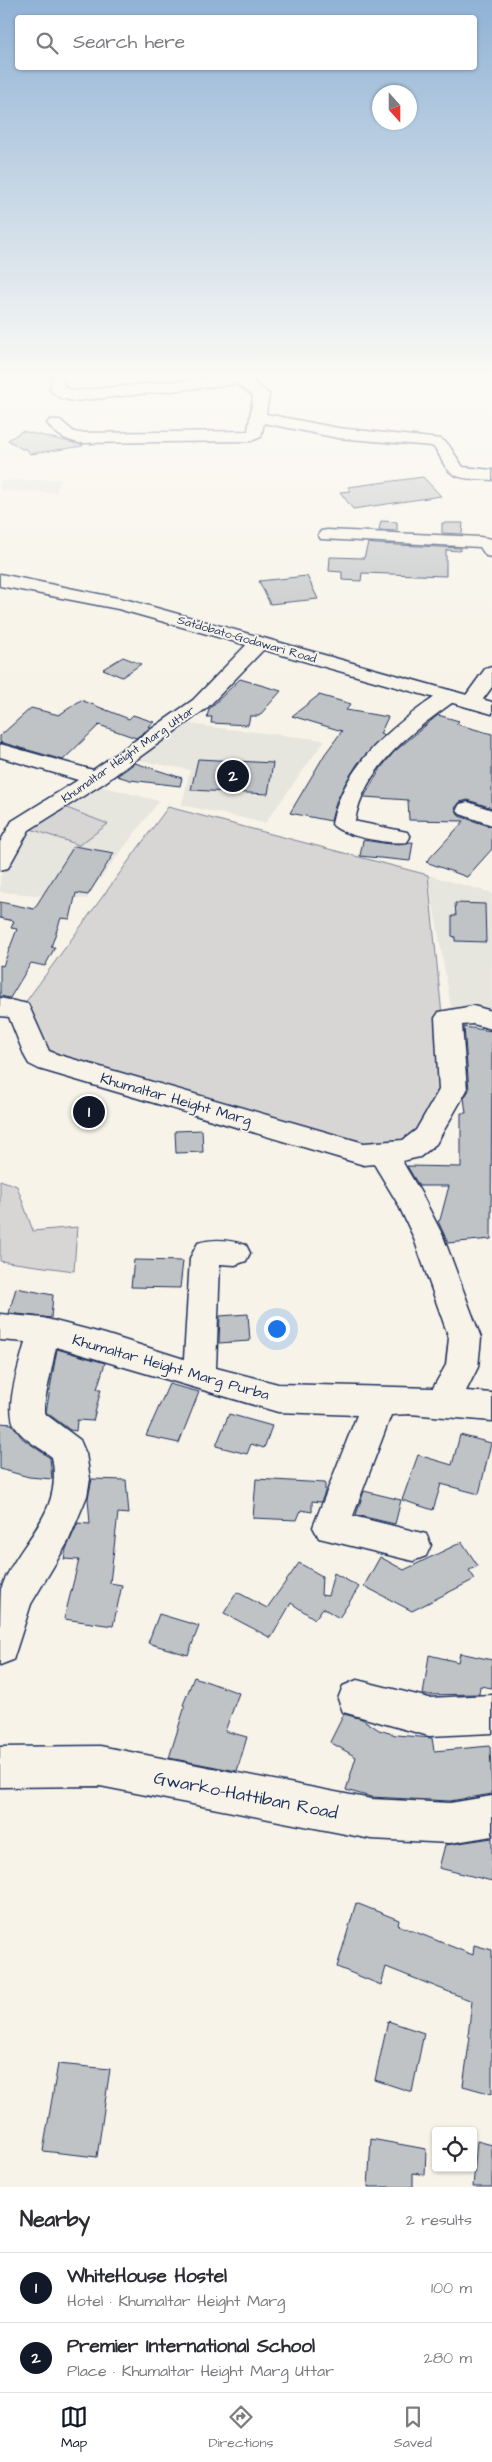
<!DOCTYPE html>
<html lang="en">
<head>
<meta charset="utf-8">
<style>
	body { margin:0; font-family:"Architects Daughter",sans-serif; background:#f7f7f7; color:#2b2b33 }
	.controls { position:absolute; right:15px; bottom:15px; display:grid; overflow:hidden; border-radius:5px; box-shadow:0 1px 4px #0004 }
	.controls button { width:45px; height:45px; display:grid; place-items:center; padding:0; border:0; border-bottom:1px solid #e1e1e2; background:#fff; color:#2b2b33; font:25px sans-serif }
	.compass { position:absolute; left:372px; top:85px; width:45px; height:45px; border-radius:50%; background:#fff; box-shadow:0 1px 4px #0004; rotate:159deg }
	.you { position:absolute; left:276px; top:1328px; width:18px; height:18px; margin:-12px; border:4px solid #fff; border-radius:50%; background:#1a73e8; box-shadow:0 0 0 8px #1a73e833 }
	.badge { display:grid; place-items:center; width:32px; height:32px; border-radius:50%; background:#111827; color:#fff; font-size:16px; font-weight:700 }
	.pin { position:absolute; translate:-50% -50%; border:2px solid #fff; box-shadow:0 1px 5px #0006 }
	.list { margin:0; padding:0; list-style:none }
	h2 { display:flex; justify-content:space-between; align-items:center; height:65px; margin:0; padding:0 20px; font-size:21px }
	h2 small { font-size:16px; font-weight:400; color:#7c7c81 }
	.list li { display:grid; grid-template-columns:32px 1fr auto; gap:15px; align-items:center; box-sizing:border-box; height:70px; padding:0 20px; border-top:1px solid #e1e1e2 }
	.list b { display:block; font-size:19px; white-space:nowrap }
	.list p { margin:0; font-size:16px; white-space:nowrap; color:#7c7c81 }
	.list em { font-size:16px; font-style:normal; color:#7c7c81 }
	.icon { flex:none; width:28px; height:28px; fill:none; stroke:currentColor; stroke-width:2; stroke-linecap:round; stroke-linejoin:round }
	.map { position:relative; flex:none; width:492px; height:2187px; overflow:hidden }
	.search { position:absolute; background:#fff; box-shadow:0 1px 4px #0004; left:15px; right:15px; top:15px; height:55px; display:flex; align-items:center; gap:12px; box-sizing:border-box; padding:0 18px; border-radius:5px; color:#7c7c81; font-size:19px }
	.sheet { height:205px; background:#fff }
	nav { display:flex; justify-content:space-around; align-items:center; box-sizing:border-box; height:70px; border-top:1px solid #e1e1e2; background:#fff; font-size:14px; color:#7c7c81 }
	nav a { display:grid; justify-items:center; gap:2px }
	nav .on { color:#111827 }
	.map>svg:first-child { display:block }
	.built { fill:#e6e5de }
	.green { fill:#d7d6d4; stroke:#798299 }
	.building { fill:#c0c3c5; stroke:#1b2f5e }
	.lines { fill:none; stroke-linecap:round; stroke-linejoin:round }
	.minor-casing { stroke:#1b2f5e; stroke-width:3 }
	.major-casing { stroke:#1b2f5e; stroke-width:3 }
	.minor { fill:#f7f3e8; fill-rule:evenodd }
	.major { fill:#f7f3e8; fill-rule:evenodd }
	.labels { text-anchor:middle; stroke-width:4; stroke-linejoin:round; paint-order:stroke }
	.far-street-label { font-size:12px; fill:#1b2f5e; stroke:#f7f3e8 }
	.street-label { font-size:15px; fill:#1b2f5e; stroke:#f7f3e8 }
	.near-street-label { font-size:18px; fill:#1b2f5e; stroke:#f7f3e8 }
</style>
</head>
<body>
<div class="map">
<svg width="492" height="2187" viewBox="0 0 492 2187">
	<rect width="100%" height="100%" fill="#f7f3e8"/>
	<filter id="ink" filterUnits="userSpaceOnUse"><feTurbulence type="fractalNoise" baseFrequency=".02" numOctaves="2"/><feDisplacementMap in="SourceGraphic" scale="10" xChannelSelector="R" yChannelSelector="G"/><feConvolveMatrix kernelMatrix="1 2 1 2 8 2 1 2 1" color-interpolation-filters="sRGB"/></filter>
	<g filter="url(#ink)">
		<g class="built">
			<polygon points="61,479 56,493 0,491 0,481"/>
			<polygon points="186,723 210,727 325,740 265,823 182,805 190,770 132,759"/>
			<polygon points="92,784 159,801 88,895 88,899 0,892 0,877 28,828"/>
			<polygon points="428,875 492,893 492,1014 452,1012"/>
		</g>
		<g class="green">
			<polygon points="59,805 108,824 79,845 28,828"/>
			<polygon points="168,807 428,875 442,1015 453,1086 410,1151 361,1164 192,1115 35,1064 14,1018"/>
			<polygon points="0,1180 17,1186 33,1231 77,1227 74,1271 0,1261"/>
		</g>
		<g class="building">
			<polygon points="22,431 83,445 83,446 30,454 27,449 22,449 8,440"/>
			<polygon points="423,477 441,496 353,509 340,492 351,491 348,487"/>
			<polygon points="381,521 397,522 397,531 379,530"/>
			<polygon points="442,523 463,523 462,534 442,533"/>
			<polygon points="368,543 376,544 461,548 460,551 446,550 446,576 362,573 361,581 342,580 342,572 329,571 330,557 364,558"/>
			<polygon points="307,576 318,599 270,604 259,581"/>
			<polygon points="123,657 141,664 122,677 103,669"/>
			<polygon points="240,679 281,691 259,716 250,716 248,725 211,723 212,717 207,717 209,709"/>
			<polygon points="319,695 351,704 346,710 388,717 380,734 384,735 358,763 346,782 336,802 331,821 290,813 325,754 342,731 292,716"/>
			<polygon points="81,700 129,719 133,715 154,722 148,727 151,727 136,738 99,725 63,760 0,742 0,736 31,708 59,715"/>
			<polygon points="438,715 459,721 456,724 492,734 492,808 468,800 460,802 455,808 459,816 492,827 492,849 467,877 426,862 464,821 409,820 408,800 364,797 381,768 394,752"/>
			<polygon points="198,759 273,763 268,794 191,790"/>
			<polygon points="135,763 182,778 180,786 130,780 117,776"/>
			<polygon points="363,840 390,844 413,842 410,861 360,856"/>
			<polygon points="74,846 114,853 88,895 76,893 70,919 61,918 51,947 55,947 45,966 31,963 10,998 0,996 0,965 3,966 17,929 11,928 14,921 0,918 0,902 34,909"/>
			<polygon points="455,903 485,904 486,942 455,941 455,937 452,936 452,916 456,916"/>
			<polygon points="464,1027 492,1031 491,1239 448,1243 438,1221 440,1220 449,1186 419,1186 407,1166 461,1167 461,1113 466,1113 464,1098 469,1090"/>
			<polygon points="202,1130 203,1152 176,1153 175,1131"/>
			<polygon points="134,1260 183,1261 180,1288 131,1287"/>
			<polygon points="16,1288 53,1295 51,1318 9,1313"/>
			<polygon points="248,1314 250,1341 219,1343 220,1316"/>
			<polygon points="57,1349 105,1363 97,1389 101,1389 93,1421 77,1420 76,1431 70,1430 46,1412"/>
			<polygon points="169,1384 199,1392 179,1443 146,1436"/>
			<polygon points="229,1414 272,1426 264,1448 251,1444 247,1454 216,1446"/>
			<polygon points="0,1423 12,1424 22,1438 50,1458 52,1479 29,1477 0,1469"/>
			<polygon points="460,1435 491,1443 479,1494 441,1484 433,1510 402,1500 418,1455 452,1465"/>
			<polygon points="92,1479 126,1480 129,1514 118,1513 110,1583 122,1585 113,1626 64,1619 79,1560 64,1559 66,1549 78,1523 90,1524 88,1498"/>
			<polygon points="256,1479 325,1483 325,1492 321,1502 312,1501 312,1512 301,1510 297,1520 253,1518"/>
			<polygon points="364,1491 401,1500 395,1524 356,1515"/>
			<polygon points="462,1542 478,1566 469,1570 475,1579 412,1611 364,1586 380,1557 404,1570"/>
			<polygon points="299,1563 322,1576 321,1595 328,1596 334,1573 359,1587 339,1618 323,1608 315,1619 291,1603 271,1638 224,1613 237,1592 267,1608"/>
			<polygon points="159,1614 199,1626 188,1655 148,1643"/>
			<polygon points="460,1653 492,1660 492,1688 480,1686 479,1694 423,1695 429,1655 458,1662"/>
			<polygon points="194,1677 239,1693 225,1731 247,1737 237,1771 169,1758 185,1706 183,1705"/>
			<polygon points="344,1714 362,1719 379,1730 396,1735 432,1738 434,1751 490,1746 492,1794 450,1801 371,1797 346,1790 356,1757 330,1742"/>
			<polygon points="492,1838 492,1881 439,1868 445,1845"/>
			<polygon points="356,1903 399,1920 398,1925 473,1955 474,1945 492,1950 492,2094 463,2086 470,2037 468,2036 472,2001 386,1967 381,1985 337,1967"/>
			<polygon points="388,2021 424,2033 412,2092 375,2080"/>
			<polygon points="58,2064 110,2069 97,2157 43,2151"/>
			<polygon points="371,2139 426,2149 425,2175 413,2173 413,2187 368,2187"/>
			<polygon points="477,2141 492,2145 492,2187 473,2187"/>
		</g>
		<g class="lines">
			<defs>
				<g id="minor">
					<path d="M52,376H62L64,387L74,391L228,376H252V381L269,394L266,414L338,428L441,439L448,444L463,467L492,470V480C475,478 455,482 445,466C440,459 439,451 432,446L338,438L264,423L261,437L251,441L79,443C65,440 56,435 47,423L50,420H60L74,432L79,433L248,431L253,396L237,384L74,401C64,399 56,398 50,389Z"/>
					<polygon points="327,530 480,537 492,539 492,557 486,556 480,547 321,539 318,535 321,531"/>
					<polygon points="259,637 266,639 269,643 266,647 207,708 104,783 29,830 8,868 0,870 0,842 12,821 78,780 0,757 0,744 93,770 193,700 252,639"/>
					<polygon points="492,667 492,687 478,706 471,708 464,706 461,702 464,698 485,669"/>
					<path d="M449,690L456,692L459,696L456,700C414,730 364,766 355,821L358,822L407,832L410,837L407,842C393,845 340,836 332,824C343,764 395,724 442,692Z"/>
					<polygon points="468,802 492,810 492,825 460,814 457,809 460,804"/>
					<path d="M0,998L28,1004L49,1051L59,1055L364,1143L403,1140L416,1130L439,1090L435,1018L439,1012L473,1006L492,1011V1029L473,1024L462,1025L467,1090L436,1144L420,1157L402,1161L421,1193L443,1236L481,1338L478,1367L466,1391L492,1393V1421L410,1414L391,1415L353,1516L426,1534L431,1545L426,1556L413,1561L319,1538L313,1527L357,1415L278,1412L56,1347L44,1405V1413L80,1440L86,1454L90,1479L87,1496L68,1542L31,1604L13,1660L0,1665C0,1649 0,1601 1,1589C19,1539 64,1516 52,1457C41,1448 24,1440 16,1428C3,1409 20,1364 25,1342L0,1340V1314L43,1318L105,1334L184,1359L190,1258L198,1243C214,1238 230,1240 246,1245L250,1253L246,1261L235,1265L220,1264L216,1368L278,1384L433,1388L446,1365L449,1338L413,1236L398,1204L374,1164L364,1165L39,1069L29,1064L25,1057L9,1017L0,1016Z"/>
					<polygon points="357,1680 429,1698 492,1695 492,1733 429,1736 343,1712 338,1699 343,1686"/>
				</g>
				<g id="major">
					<polygon points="0,574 128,600 492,702 492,714 118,609 0,586"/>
					<polygon points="100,1746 371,1799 450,1803 492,1796 492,1836 450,1843 371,1839 100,1786 0,1787 0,1747"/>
				</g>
			</defs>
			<use href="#minor" class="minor-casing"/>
			<use href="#major" class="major-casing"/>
			<use href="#minor" class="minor"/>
			<use href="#major" class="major"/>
		</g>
	</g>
	<linearGradient id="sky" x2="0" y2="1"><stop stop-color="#90b2d5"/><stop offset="0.55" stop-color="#fbfaf5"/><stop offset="1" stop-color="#fbfaf5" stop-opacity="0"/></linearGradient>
	<rect width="492" height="682" fill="url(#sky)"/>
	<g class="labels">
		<g class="far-street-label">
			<text transform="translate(247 639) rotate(16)" y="4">Satdobato-Godawari Road</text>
			<text transform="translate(128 754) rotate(-35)" y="4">Khumaltar Height Marg Uttar</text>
		</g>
		<g class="street-label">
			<text transform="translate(176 1099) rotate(16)" y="5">Khumaltar Height Marg</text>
			<text transform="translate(171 1367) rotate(16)" y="5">Khumaltar Height Marg Purba</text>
		</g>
		<g class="near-street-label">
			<text transform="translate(246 1795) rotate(11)" y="6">Gwarko-Hattiban Road</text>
		</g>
	</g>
</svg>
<div class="controls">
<button><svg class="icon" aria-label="locate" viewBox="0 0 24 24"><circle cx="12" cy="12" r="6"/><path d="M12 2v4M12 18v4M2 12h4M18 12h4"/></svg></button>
</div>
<svg class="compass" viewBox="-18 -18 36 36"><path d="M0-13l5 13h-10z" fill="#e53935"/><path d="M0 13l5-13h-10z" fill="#7c7c81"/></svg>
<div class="you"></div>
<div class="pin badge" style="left:89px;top:1112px">1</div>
<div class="pin badge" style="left:233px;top:776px">2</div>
<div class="search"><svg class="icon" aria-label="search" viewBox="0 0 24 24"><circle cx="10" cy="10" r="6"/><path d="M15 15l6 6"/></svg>Search here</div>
</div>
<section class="sheet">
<h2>Nearby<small>2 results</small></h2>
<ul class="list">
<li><span class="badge">1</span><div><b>WhiteHouse Hostel</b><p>Hotel · Khumaltar Height Marg</p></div><em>100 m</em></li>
<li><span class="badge">2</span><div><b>Premier International School</b><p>Place · Khumaltar Height Marg Uttar</p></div><em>280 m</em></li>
</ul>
</section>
<nav>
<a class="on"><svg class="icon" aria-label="map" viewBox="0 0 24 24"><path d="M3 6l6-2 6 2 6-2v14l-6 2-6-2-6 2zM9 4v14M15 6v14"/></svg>Map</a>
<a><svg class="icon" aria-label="directions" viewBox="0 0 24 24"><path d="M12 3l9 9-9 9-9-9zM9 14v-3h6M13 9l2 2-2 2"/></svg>Directions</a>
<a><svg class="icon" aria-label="saved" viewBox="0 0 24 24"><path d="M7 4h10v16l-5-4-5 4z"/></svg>Saved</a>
</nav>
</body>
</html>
